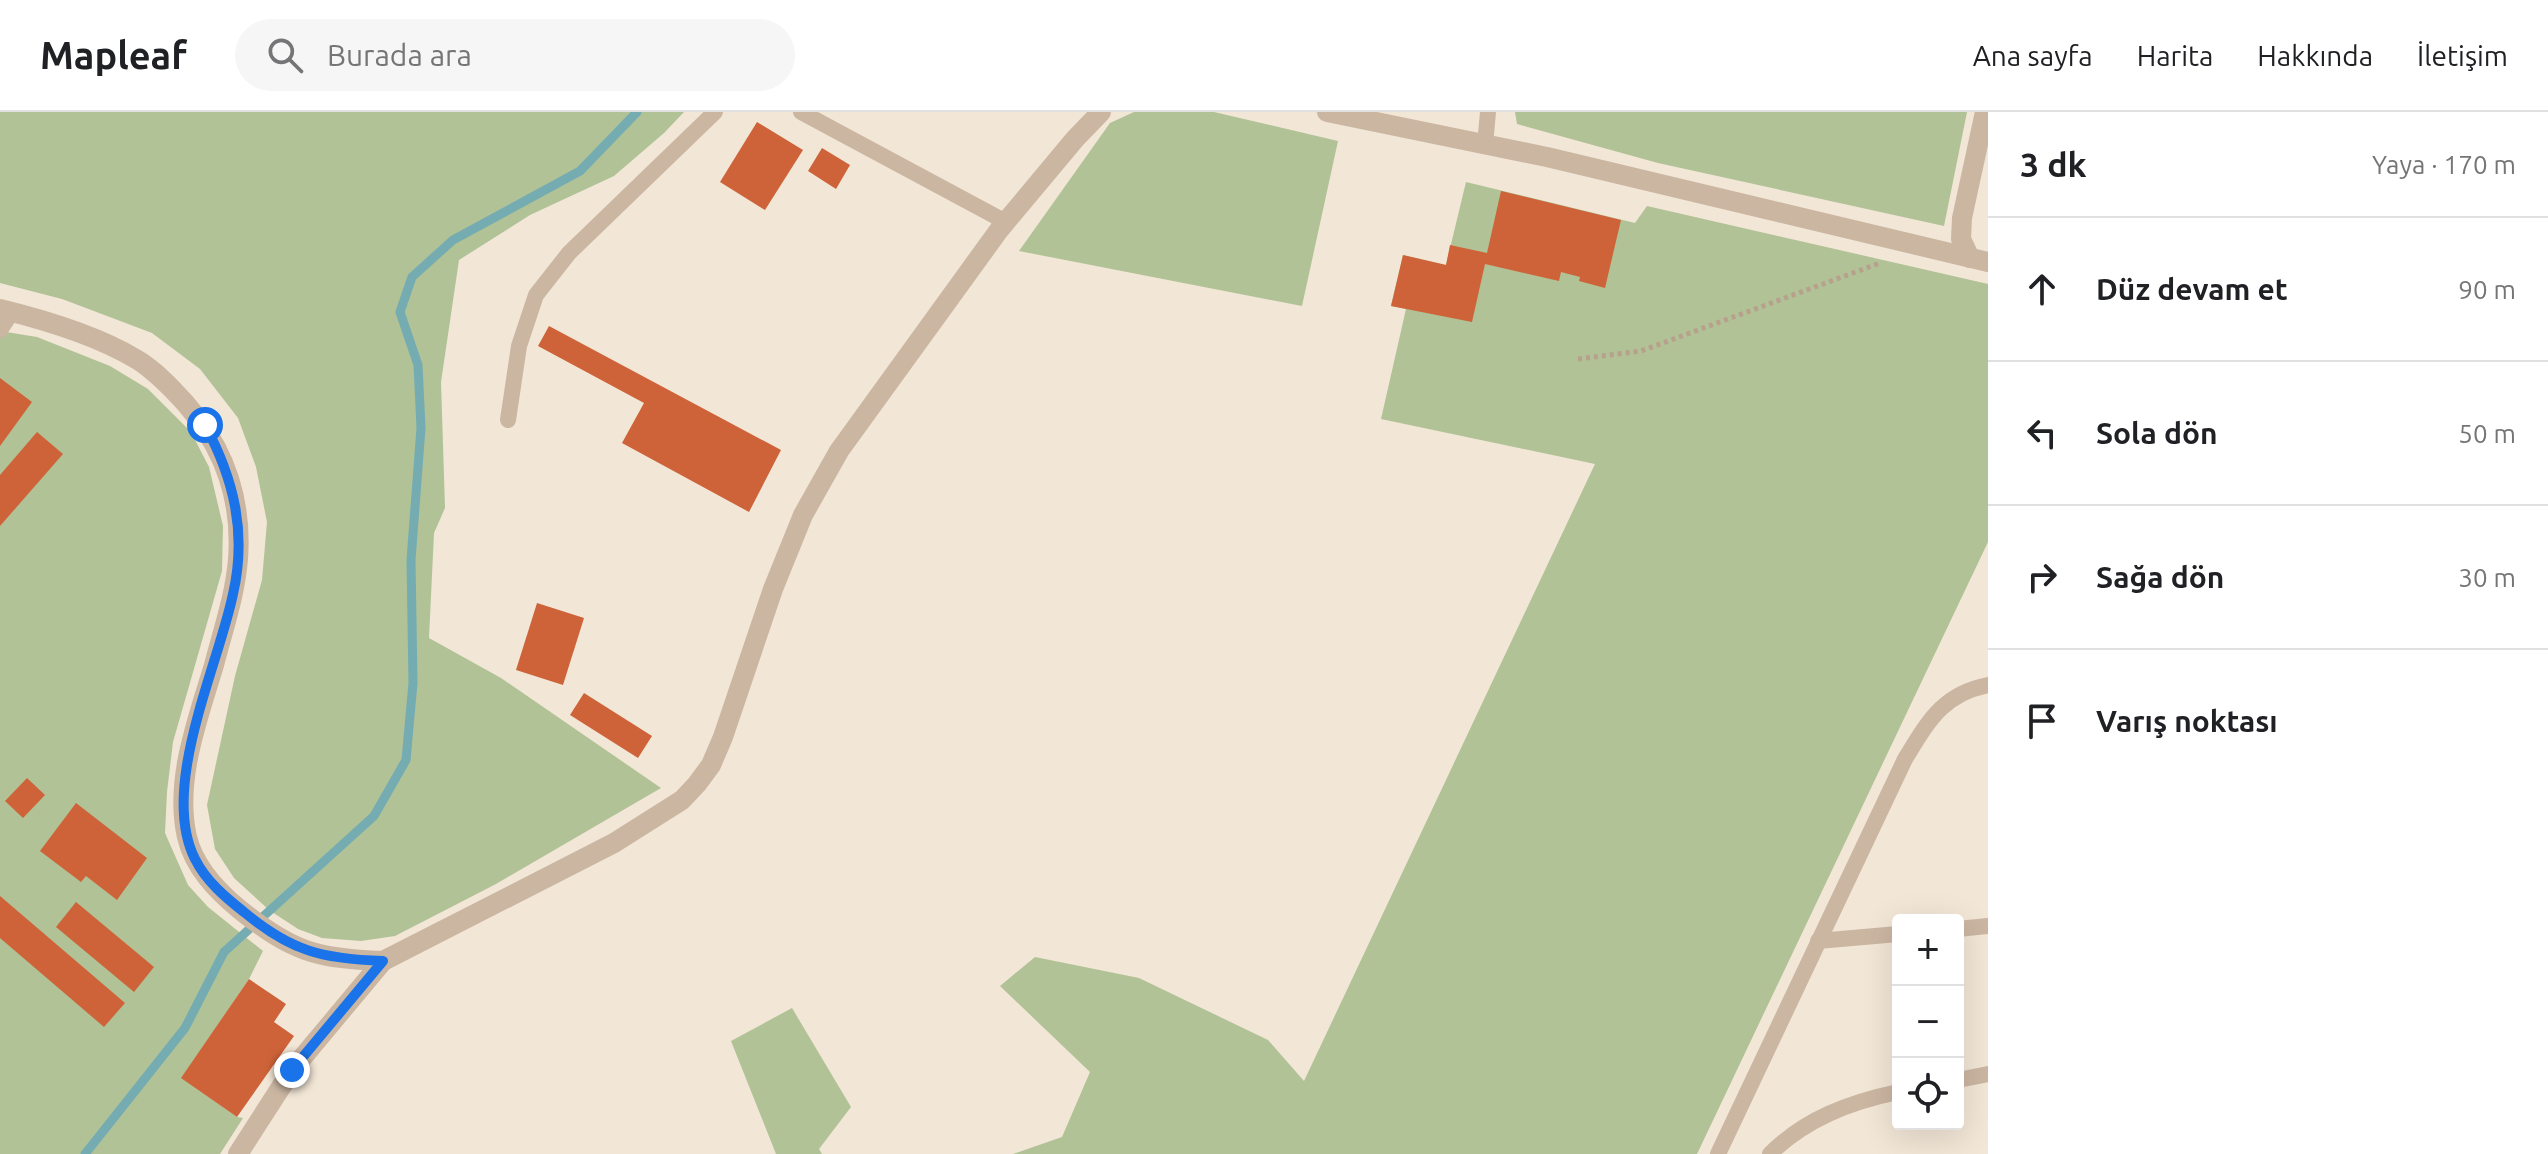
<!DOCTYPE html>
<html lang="tr">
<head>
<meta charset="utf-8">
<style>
	body { margin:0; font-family:Ubuntu,sans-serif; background:#f6f6f6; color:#202124 }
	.controls { position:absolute; right:24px; bottom:24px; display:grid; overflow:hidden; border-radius:8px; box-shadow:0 8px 32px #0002 }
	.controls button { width:72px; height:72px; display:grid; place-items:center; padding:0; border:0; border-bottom:2px solid #e0e0e0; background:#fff; color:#202124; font:40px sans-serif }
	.stop { position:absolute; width:24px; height:24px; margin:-18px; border:6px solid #1a73e8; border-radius:50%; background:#fff }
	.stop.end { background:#1a73e8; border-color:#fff; box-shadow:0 2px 8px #0008 }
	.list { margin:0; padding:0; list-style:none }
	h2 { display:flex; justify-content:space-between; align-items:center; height:104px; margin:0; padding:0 32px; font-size:34px }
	h2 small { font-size:26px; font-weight:400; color:#757577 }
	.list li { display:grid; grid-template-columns:52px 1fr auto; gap:24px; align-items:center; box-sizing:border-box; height:144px; padding:0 32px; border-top:2px solid #e0e0e0 }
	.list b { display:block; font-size:30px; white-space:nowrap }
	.list em { font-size:26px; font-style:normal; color:#757577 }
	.icon { flex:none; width:44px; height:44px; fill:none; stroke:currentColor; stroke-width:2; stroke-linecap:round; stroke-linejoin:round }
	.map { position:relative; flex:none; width:1988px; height:1042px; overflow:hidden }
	header { display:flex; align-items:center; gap:48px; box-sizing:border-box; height:112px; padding:0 40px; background:#fff; border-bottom:2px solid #e0e0e0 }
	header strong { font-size:38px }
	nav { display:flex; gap:44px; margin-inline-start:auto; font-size:28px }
	.search { width:560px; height:72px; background:#f6f6f6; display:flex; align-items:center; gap:20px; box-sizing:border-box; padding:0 28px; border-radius:44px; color:#757577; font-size:30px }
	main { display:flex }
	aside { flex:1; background:#fff }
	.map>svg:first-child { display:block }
	.green { fill:#b1c296 }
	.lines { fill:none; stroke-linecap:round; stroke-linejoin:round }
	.stream { stroke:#74acb1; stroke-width:9 }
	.building { fill:#ce6339 }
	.path { stroke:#b7a08c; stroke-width:5; stroke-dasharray:4 4; stroke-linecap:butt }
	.service { stroke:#cbb6a2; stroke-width:16 }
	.minor { stroke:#cbb6a2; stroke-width:20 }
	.tertiary { stroke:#cbb6a2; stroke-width:20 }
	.route { stroke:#1a73e8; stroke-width:10 }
</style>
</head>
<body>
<header>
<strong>Mapleaf</strong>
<div class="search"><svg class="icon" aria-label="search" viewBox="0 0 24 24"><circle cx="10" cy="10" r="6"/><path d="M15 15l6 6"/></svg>Burada ara</div>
<nav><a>Ana sayfa</a><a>Harita</a><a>Hakkında</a><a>İletişim</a></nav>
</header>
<main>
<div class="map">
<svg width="1988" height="1042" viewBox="0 0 1988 1042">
	<rect width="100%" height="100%" fill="#f2e6d6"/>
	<g class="green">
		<polygon points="0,0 684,0 664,21 614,64 530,103 459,148 441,270 445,396 434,421 429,526 501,566 661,676 496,772 395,824 361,829 322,826 298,817 269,798 234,766 215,737 207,693 235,564 262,468 267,410 256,355 238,306 200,257 152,221 62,187 0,171"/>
		<polygon points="1134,0 1214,0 1338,29 1302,194 1019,139 1110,11"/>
		<polygon points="1515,0 1967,0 1944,114 1658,51 1517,12"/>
		<polygon points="1466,70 1635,111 1647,94 1988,172 1988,430 1697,1042 1013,1042 1062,1025 1090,960 1000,874 1035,845 1139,866 1268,928 1304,969 1595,352 1381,307 1406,197 1391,194 1403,143 1446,153"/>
		<polygon points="0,219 37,225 110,254 148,277 191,320 209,355 223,414 222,459 173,630 167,680 165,721 188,773 208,795 263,839 249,867 182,966 237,1005 243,1006 220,1042 0,1042"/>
		<polygon points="792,896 851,995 819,1037 822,1042 776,1042 731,929"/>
	</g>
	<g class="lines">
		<polyline class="stream" points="85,1042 185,916 224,840 374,704 406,648 413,571 411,448 421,316 418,253 400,200 412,165 453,128 580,59 637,0"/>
	</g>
	<g class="building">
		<polygon points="757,10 803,38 765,98 720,70"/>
		<polygon points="822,36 850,53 836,77 808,59"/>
		<polygon points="1501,79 1621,108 1605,176 1579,169 1580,165 1561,160 1559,169 1485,152 1472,210 1391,194 1403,143 1446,153 1450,133 1487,141"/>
		<polygon points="549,214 781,338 749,400 622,331 644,291 538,234"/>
		<polygon points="0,266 32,290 0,334"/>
		<polygon points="37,320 63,342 0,414 0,363"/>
		<polygon points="537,491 584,506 563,573 516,558"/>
		<polygon points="584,581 652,624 638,646 570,603"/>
		<polygon points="27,666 45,683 23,706 5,689"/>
		<polygon points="76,691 147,746 117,788 86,764 81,770 40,739"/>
		<polygon points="0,784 125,891 104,915 0,826"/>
		<polygon points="76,790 154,855 134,880 56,815"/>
		<polygon points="249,867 286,892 274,910 294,924 237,1005 181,966"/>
	</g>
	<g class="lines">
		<polyline class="path" points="1578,247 1641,239 1880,151"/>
		<g class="service">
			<polyline points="801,0 1006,110"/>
			<polyline points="1485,33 1488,0"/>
			<polyline points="0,218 12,200"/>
			<polyline points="508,308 519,234 536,183 569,141 715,0"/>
			<polyline points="1958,817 1988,814"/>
			<polyline points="1818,829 1898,822"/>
			<polyline points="1958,968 1988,962"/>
			<path d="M1718,1042L1905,647C1928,610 1942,582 1988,573"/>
			<path d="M1770,1042C1805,1007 1850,990 1898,980"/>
		</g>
		<g class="minor">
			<polyline points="1970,146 1961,127 1962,106 1985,0"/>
			<polyline points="238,1042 292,958 383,849"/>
		</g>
		<g class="tertiary">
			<polyline points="1327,0 1547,45 1988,150"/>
			<path d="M0,197C45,208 96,223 136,247C150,255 162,267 173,278C220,325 243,380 238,447C235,484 223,518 214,553C198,607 174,668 187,725C194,755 216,778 239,797C291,839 316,847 383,849L614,731L682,688L697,672L711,653L723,625L773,477L803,403L839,339L999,118L1075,27L1101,0"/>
		</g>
	</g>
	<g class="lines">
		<path class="route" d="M205,313C234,367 247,421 233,482C218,555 159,676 195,747C206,769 225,785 244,800C291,839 322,847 383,849L292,958"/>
	</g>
</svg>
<div class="controls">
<button>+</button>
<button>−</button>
<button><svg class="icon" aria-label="locate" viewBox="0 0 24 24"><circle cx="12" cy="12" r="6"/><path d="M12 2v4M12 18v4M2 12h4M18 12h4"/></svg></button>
</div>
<div class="stop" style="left:205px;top:313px"></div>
<div class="stop end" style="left:292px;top:958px"></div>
</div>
<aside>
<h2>3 dk<small>Yaya · 170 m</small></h2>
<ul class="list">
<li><svg class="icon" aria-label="ahead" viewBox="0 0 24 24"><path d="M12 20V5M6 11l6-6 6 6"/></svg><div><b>Düz devam et</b></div><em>90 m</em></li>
<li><svg class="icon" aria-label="left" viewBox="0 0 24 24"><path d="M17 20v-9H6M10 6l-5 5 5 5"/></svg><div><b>Sola dön</b></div><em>50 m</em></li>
<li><svg class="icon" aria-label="right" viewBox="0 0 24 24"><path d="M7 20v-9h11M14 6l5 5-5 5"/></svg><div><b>Sağa dön</b></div><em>30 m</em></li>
<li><svg class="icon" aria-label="arrive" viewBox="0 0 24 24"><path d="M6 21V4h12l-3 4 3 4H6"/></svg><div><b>Varış noktası</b></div></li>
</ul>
</aside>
</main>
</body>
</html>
